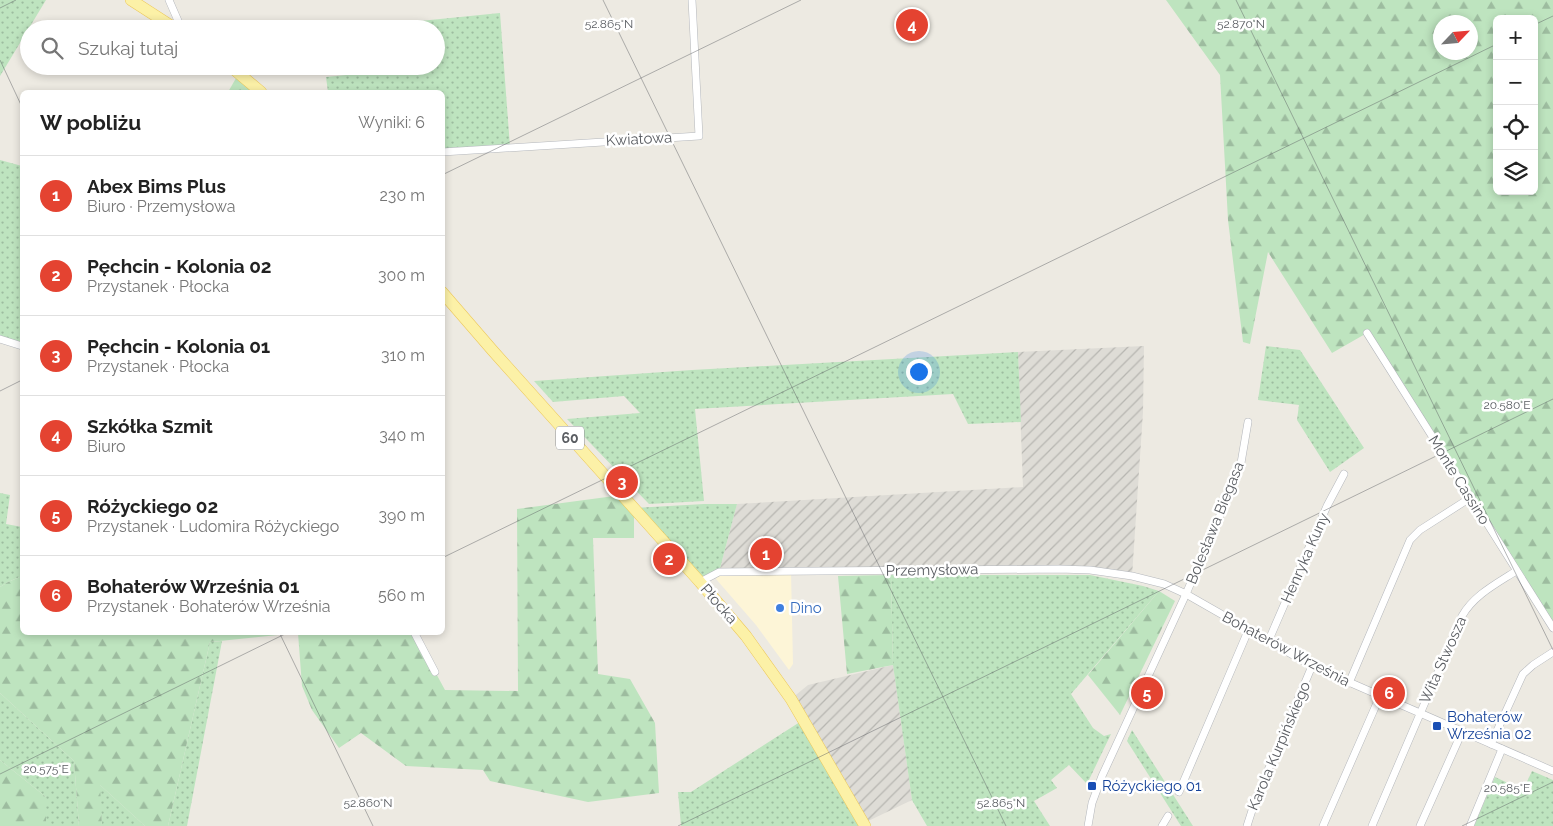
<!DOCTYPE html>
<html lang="pl">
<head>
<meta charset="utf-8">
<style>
	body { margin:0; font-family:Raleway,sans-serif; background:#f2f2f2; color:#222 }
	.controls { position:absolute; right:15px; top:15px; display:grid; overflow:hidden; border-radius:8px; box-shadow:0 2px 8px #0003 }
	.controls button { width:45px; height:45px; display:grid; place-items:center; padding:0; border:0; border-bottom:1px solid #e0e0e0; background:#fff; color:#222; font:25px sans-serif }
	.compass { position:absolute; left:1433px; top:15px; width:45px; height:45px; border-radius:50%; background:#fff; box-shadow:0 2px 8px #0003; rotate:64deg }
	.you { position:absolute; left:918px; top:371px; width:18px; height:18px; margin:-12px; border:4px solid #fff; border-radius:50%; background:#1a73e8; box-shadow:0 0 0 8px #1a73e833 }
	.badge { display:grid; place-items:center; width:32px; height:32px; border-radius:50%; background:#e44331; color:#fff; font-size:16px; font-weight:700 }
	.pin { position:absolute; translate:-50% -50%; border:2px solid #fff; box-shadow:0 1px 5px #0006 }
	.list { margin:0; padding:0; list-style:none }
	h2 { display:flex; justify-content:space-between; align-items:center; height:65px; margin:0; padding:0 20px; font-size:21px }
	h2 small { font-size:16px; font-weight:400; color:#767676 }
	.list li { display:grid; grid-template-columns:32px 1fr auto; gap:15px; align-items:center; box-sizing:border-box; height:80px; padding:0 20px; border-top:1px solid #e0e0e0 }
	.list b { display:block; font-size:19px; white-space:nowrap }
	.list p { margin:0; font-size:16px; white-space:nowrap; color:#767676 }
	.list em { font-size:16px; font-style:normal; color:#767676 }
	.icon { flex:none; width:28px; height:28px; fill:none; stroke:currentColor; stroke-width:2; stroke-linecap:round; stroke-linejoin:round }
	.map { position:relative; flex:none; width:1553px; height:826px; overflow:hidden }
	.search { position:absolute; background:#fff; box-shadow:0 2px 8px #0003; left:20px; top:20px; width:425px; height:55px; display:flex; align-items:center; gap:12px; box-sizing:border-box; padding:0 18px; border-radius:28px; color:#767676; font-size:19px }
	.panel { position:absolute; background:#fff; box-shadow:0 2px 8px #0003; left:20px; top:90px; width:425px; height:545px; border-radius:8px }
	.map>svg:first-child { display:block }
	.commercial { fill:#fdf5d7 }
	.industrial { fill:url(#industrial-furrows) }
	.grass { fill:url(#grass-dots) }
	.forest { fill:url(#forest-firs); fill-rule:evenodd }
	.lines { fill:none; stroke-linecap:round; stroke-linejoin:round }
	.minor-casing { stroke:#b4b7bc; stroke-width:8 }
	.primary-casing { stroke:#edc85a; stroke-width:12 }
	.minor { stroke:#fff; stroke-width:7 }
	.primary { stroke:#fcf1a7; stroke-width:11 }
	.ticks { fill:none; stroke:#5a5d62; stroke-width:1; stroke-opacity:0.45 }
	.shop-dot { fill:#3f7fe0; stroke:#fff; stroke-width:2 }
	.transit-dot { fill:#1a4fb4; stroke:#fff; stroke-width:2 }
	.labels { text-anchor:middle; stroke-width:5; stroke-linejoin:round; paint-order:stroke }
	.shield { fill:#fff; stroke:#8c8e91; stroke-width:1 }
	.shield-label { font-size:14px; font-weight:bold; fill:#5a5d62 }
	.street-label { font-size:15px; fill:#5a5d62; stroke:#fff }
	.shop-label { font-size:15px; fill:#366cbe; stroke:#fff; text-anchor:start }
	.transit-label { font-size:15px; fill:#164399; stroke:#fff; text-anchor:start }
	.ticks-label { font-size:12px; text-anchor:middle; fill:#5a5d62; stroke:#fff; stroke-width:5; stroke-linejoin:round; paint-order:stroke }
</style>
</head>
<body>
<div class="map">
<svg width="1553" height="826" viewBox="0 0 1553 826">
	<defs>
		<pattern id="industrial-furrows" width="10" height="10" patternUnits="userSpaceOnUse" patternTransform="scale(1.25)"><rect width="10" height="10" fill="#dedcd6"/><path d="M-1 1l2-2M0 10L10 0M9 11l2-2" fill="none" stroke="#b7b6b1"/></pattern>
		<pattern id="grass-dots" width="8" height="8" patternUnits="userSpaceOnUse" patternTransform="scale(1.25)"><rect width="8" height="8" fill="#bee4bf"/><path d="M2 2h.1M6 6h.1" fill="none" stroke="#9dbc9f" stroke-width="1.8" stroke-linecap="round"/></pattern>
		<pattern id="forest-firs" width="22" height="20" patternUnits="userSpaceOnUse" patternTransform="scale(1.25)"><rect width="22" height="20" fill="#bee4bf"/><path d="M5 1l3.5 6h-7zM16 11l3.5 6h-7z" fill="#9dbc9f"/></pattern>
	</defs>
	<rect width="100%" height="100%" fill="#edeae2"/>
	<polygon class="commercial" points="719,572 791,572 793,664 789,670 756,625 716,579"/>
	<g class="industrial">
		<polygon points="1144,346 1143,412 1132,576 1090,570 719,572 737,504 1023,487 1018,352"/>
		<polygon points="893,665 912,800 864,823 791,699 808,685"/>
	</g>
	<g class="grass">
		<polygon points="0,0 46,0 0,76"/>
		<polygon points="500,13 510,147 443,152 442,92 328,92 326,77 436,66 436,29 420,29 420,21"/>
		<polygon points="0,160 22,166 22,346 0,339"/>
		<polygon points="1266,346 1300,350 1364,448 1330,472 1297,420 1299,405 1258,400"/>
		<polygon points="1018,352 1021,422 968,424 953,394 695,409 704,501 649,504 567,419 640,413 624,396 553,402 534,381 692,370"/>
		<polygon points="0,493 10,495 6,524 22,527 22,576 8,582 0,587"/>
		<polygon points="704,504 737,504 719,572 700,582 634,508"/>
		<polygon points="891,575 1090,575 1143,586 1159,591 1071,694 1093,728 1104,736 1111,734 1087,784 1069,765 1051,780 1057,788 1034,801 1050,826 927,826 912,800 893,665"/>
		<polygon points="222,641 187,826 168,826 210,642"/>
		<polygon points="0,693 74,761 79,826 46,826 46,797 0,760"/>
		<polygon points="803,720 859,826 681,826 678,792 691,792"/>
		<polygon points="1132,730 1193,826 1181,826 1127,741"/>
		<polygon points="1532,771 1553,780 1553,826 1474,826 1495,777 1523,790"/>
		<polygon points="99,784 145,826 102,826"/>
	</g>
	<g class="forest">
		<path d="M1166,0H1553V628L1367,333L1332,353L1268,252L1250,344L1243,342L1228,220L1220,75ZM1497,19H1534V191H1497ZM1440,22H1470V52H1440Z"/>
		<polygon points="239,73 261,92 228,92"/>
		<polygon points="622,495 634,508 634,538 593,538 598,674 630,679 655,723 659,793 588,802 490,781 483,770 406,766 361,733 339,748 312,710 302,686 298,633 414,633 445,690 518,691 517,509"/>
		<polygon points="891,575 893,665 847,674 838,576"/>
		<polygon points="22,576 22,632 297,633 210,642 168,826 145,826 100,785 102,826 79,826 74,761 0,693 0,587 8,582"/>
		<polygon points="1159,591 1175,601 1120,715 1088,675"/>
		<polygon points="0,760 46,797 46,826 0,826"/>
	</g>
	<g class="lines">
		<defs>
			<g id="minor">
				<polyline points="169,0 179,23 177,29"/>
				<polyline points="442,152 699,136 692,0"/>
				<polyline points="1367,333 1553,628"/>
				<polyline points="0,339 22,346"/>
				<polyline points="700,582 719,572 1059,569 1090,570 1132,576 1164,584 1186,594 1312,666 1553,771"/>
				<polyline points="414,632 435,672"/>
				<polyline points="1268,642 1327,506 1344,474"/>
				<polyline points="1349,683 1410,540 1420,530 1470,498"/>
				<polyline points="1491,744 1523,674 1533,665 1553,652"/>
				<polyline points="1179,792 1248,631"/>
				<polyline points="1088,826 1092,803 1102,776 1186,594 1235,480 1241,463 1248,422"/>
				<polyline points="1162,826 1168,816"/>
				<polyline points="1247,826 1255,801 1312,666"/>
				<polyline points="1323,826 1380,696"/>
				<path d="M1372,826L1462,616C1474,595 1496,584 1516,571"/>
				<polyline points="1420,826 1462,732"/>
				<polyline points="1470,826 1502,749"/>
			</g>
			<g id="primary">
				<polyline points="131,0 176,29"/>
				<polyline points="230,66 261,92"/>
				<polyline points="442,292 493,351 700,582 746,636 791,699 865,826"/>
			</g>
		</defs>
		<use href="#minor" class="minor-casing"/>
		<use href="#primary" class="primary-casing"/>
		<use href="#minor" class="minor"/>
		<use href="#primary" class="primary"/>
	</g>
	<path class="ticks" d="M603,0L1006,826M1236,0L1553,650M0,8L16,0M1534,25L1553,16M0,60L22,107M442,175L801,0M0,391L22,380M442,558L1497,44M279,632L373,826M0,774L289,632M678,826L1553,399M1462,826L1553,782"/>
	<circle class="shop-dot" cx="780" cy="608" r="5"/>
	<g class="transit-dot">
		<rect x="1432" y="721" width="10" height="10" rx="2.5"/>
		<rect x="1087" y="781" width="10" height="10" rx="2.5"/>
	</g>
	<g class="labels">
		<rect class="shield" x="556" y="426.5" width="28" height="23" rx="4"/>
		<g class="shield-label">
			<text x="570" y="443">60</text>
		</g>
		<g class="street-label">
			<text transform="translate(639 139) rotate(-3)" y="5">Kwiatowa</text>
			<text transform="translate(1459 480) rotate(58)" y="5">Monte Cassino</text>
			<text transform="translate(1215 523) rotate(-68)" y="5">Bolesława Biegasa</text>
			<text transform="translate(1305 558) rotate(-66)" y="5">Henryka Kuny</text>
			<text transform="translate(932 570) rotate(-1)" y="5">Przemysłowa</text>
			<text transform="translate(719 604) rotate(49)" y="5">Płocka</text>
			<text transform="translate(1286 649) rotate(28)" y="5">Bohaterów Września</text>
			<text transform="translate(1443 660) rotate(-66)" y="5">Wita Stwosza</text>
			<text transform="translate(1279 746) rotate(-67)" y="5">Karola Kurpińskiego</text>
		</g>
		<g class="shop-label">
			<text x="790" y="613">Dino</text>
		</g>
		<g class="transit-label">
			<text x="1447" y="722">Bohaterów<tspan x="1447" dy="17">Września 02</tspan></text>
			<text x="1102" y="791">Różyckiego 01</text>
		</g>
	</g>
	<g class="ticks-label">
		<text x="609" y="28">52.865°N</text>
		<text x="1241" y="28">52.870°N</text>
		<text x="1507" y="409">20.580°E</text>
		<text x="46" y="773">20.575°E</text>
		<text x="1507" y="792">20.585°E</text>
		<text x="368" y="807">52.860°N</text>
		<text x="1001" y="807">52.865°N</text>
	</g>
</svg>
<div class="controls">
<button>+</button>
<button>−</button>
<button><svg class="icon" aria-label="locate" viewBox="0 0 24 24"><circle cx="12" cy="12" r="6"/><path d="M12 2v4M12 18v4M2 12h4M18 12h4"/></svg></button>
<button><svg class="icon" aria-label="layers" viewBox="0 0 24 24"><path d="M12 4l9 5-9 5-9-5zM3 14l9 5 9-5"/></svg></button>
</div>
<svg class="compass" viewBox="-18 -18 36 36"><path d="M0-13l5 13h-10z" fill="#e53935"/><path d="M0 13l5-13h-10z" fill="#767676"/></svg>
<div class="you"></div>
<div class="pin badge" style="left:766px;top:554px">1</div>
<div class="pin badge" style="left:669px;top:559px">2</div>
<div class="pin badge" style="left:622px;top:482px">3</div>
<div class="pin badge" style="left:912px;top:25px">4</div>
<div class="pin badge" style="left:1147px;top:693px">5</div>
<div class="pin badge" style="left:1389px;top:693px">6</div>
<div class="search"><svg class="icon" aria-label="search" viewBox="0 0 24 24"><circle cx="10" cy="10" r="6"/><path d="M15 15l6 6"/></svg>Szukaj tutaj</div>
<section class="panel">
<h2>W pobliżu<small>Wyniki: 6</small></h2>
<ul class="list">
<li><span class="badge">1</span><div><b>Abex Bims Plus</b><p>Biuro · Przemysłowa</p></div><em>230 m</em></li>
<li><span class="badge">2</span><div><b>Pęchcin - Kolonia 02</b><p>Przystanek · Płocka</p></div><em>300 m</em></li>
<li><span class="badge">3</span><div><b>Pęchcin - Kolonia 01</b><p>Przystanek · Płocka</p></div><em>310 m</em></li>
<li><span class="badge">4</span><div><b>Szkółka Szmit</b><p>Biuro</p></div><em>340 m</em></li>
<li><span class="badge">5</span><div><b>Różyckiego 02</b><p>Przystanek · Ludomira Różyckiego</p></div><em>390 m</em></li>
<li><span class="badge">6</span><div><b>Bohaterów Września 01</b><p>Przystanek · Bohaterów Września</p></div><em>560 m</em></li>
</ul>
</section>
</div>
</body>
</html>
